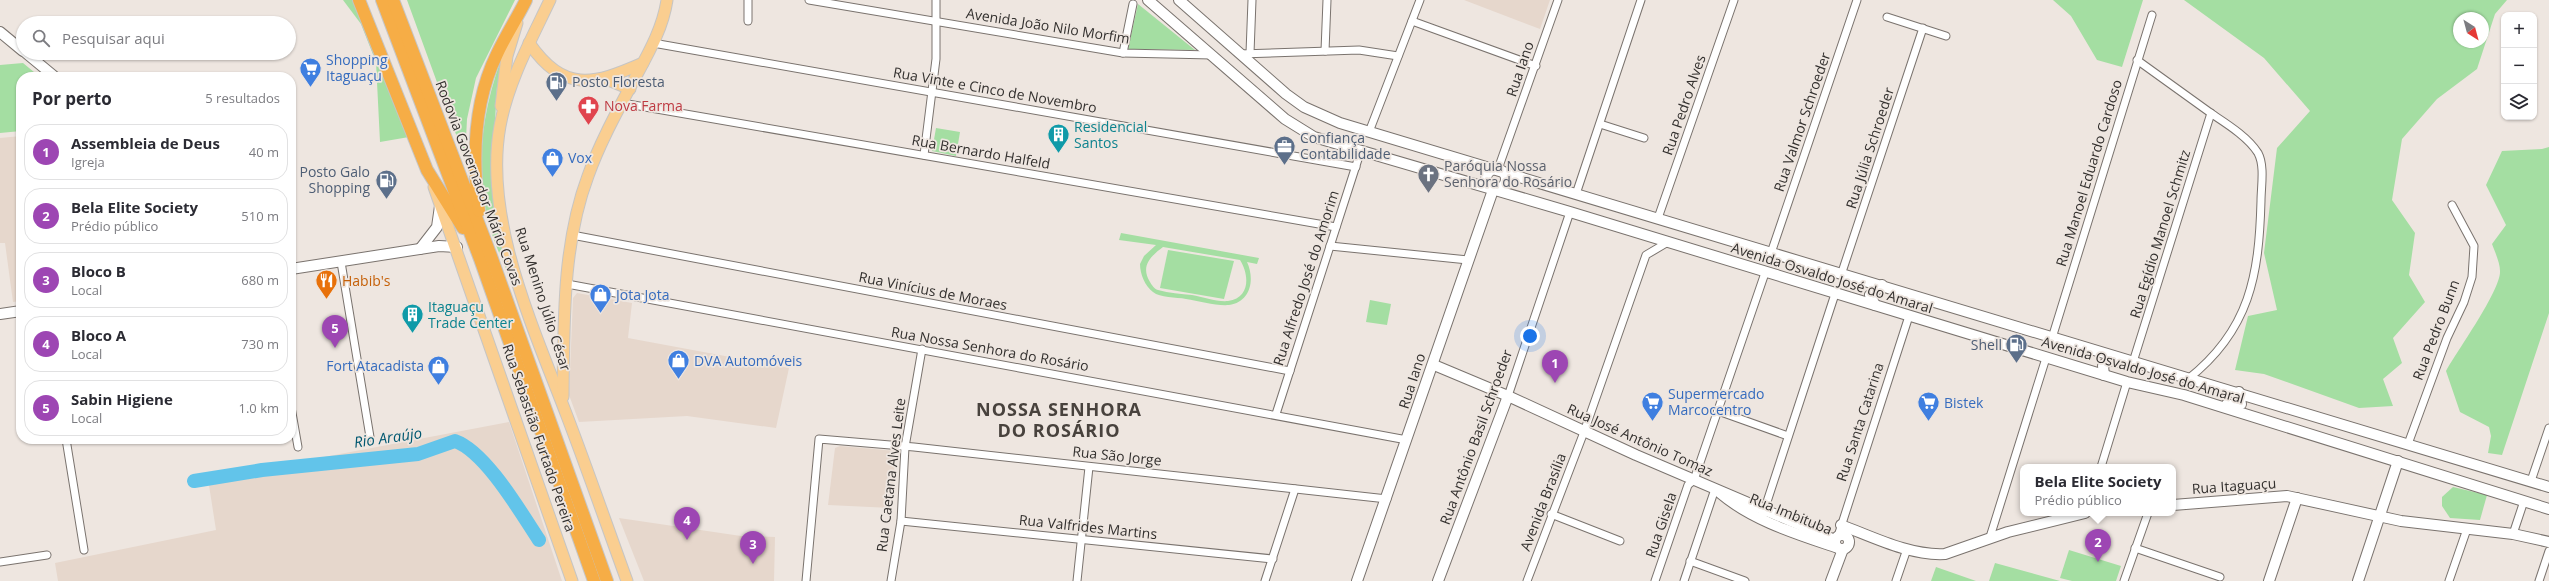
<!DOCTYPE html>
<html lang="pt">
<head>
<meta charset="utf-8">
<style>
	body { margin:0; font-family:"Open Sans",sans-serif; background:#f2f2f3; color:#2b2b33 }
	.controls { position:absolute; right:12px; top:12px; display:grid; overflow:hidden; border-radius:8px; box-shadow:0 1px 3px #0004 }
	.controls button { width:36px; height:36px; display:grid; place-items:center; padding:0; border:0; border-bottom:1px solid #e1e1e2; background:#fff; color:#2b2b33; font:20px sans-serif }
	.compass { position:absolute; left:2453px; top:12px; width:36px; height:36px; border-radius:50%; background:#fff; box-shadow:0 1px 3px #0004; rotate:144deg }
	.you { position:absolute; left:1530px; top:336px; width:14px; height:14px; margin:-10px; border:3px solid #fff; border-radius:50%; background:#1a73e8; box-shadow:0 0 0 6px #1a73e833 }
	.badge { display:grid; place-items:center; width:26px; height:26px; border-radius:50%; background:#9d46b3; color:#fff; font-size:13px; font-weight:700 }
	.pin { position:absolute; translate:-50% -33px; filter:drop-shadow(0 1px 2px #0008) }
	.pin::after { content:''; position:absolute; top:21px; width:14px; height:12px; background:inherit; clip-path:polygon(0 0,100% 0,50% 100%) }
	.popup { position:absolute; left:2020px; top:464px; width:156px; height:52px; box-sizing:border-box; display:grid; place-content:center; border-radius:8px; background:#fff; filter:drop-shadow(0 1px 3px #0005); font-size:13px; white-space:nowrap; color:#7c7c81 }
	.popup b { font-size:15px; color:#2b2b33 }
	.popup::after { content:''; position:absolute; left:50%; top:100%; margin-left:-8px; border:8px solid transparent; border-top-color:#fff }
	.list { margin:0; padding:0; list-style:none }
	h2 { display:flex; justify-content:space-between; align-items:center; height:52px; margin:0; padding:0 16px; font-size:17px }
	h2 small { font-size:13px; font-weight:400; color:#7c7c81 }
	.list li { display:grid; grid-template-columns:26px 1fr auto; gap:12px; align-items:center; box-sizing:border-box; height:56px; margin:0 8px 8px; padding:0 8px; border:1px solid #e1e1e2; border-radius:16px }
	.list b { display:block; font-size:15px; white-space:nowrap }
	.list p { margin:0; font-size:13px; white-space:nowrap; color:#7c7c81 }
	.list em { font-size:13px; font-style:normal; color:#7c7c81 }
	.icon { flex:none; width:22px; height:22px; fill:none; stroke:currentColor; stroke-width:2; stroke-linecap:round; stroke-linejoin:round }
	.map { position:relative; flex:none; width:2549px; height:581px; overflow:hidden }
	.search { position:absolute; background:#fff; box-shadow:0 1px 3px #0004; left:16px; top:16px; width:280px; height:44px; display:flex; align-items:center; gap:10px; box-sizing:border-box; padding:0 14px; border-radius:22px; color:#7c7c81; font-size:15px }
	.panel { position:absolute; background:#fff; box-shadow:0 1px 3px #0004; left:16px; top:72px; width:280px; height:372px; border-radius:16px }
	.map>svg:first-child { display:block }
	.built { fill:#e6d7cc }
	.green { fill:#a4dea2; fill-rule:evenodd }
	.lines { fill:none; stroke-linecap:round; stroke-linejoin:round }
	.river { stroke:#62c4ea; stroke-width:14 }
	.street-casing { stroke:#7a736e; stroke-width:9 }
	.secondary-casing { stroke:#7a736e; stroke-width:12 }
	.primary-casing { stroke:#c6c5c4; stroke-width:13 }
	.highway-casing { stroke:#c6c5c4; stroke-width:14 }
	.street { stroke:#fff; stroke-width:7 }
	.secondary { stroke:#fff; stroke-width:10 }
	.primary { stroke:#face90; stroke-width:11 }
	.highway { stroke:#f6ad46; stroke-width:12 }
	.labels { text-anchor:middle; stroke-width:3.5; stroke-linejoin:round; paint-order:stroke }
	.street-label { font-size:14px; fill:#33302e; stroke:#eee6e0 }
	.shop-label { font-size:14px; fill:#366cbe; stroke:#eee6e0; text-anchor:start }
	.service-label { font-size:14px; fill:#4e5e75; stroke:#eee6e0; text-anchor:start }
	.health-label { font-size:14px; fill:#be3a42; stroke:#eee6e0; text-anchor:start }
	.culture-label { font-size:14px; fill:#0d838f; stroke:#eee6e0; text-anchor:start }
	.worship-label { font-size:14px; fill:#5b616d; stroke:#eee6e0; text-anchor:start }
	.food-label { font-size:14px; fill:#c56008; stroke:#eee6e0; text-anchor:start }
	.water-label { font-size:15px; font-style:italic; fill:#005871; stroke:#eee6e0 }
	.district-label { font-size:18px; font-weight:bold; letter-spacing:1px; fill:#48423d; stroke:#eee6e0 }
</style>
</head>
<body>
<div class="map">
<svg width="2549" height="581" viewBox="0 0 2549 581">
	<rect width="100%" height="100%" fill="#eee6e0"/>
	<g class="built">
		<polygon points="1464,0 1550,0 1540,29"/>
		<polygon points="21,136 21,301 13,302 5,243 0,243 0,138"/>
		<polygon points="577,293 632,303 628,338 789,368 776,428 687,416 579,422 569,395 573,298"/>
		<polygon points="509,422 562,581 58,581 55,563 216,530 208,479"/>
		<polygon points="840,446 896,451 891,508 828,505 835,448"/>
		<polygon points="619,518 741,536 775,537 774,581 644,581"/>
	</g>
	<g class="green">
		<polygon points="343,0 355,0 409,137 380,142 376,62 361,24"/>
		<polygon points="407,0 515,0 476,78 467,119 465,159"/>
		<polygon points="2053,0 2143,0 2122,67 2097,60 2071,16"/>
		<path d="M2184,0H2507L2495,14L2477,69L2437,99L2402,139L2392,200L2415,233L2409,275L2425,302L2393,338L2402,363L2383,379L2393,406L2359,408L2264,374L2235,370L2248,316L2277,310L2264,253L2277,148L2310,111L2264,58ZM2459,18H2483V42H2459Z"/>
		<polygon points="1138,4 1195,50 1128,49"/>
		<path d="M506,47L497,87L493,155L515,290C508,271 498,253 492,234C472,171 482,106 506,47Z"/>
		<polygon points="23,63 40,77 21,77 21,131 0,133 0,65"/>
		<polygon points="936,128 960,132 956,156 932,151"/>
		<path d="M2549,147V313L2502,455L2488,453L2491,436L2489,427L2460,412L2446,371C2457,351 2501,290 2500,271C2500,263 2495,252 2492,244L2506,225L2486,185L2502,151L2542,149Z"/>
		<path d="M1121,233L1259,258L1257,264L1247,262C1255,279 1251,302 1229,305C1216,306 1199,301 1186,299C1176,297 1160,298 1153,292C1145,286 1140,274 1140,264L1144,256L1156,245L1119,240ZM1163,247L1240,260C1249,274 1251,298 1228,301C1217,302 1203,297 1192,295C1181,294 1169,293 1158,290C1154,289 1152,285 1150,282C1140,266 1151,256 1163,247Z"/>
		<polygon points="1168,250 1234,261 1224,299 1160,288"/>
		<polygon points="1370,300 1391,304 1387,325 1366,322"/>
		<polygon points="2453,487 2487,495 2480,520 2450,518 2442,506 2442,497"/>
		<polygon points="2069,550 2121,566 2116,581 2072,581 2060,578"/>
		<polygon points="1995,563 2060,581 1989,581"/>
		<polygon points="1936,567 1976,581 1931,581"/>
	</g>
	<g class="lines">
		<path class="river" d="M194,481L262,470L418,454L455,441C486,452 521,513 539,540"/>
		<defs>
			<g id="street">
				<polyline points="809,0 1123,53 1212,55"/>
				<polyline points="1887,17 1946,36"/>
				<polyline points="748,21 748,0"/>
				<polyline points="1412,21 1536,66"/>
				<polyline points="653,43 1356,167"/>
				<polyline points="1325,51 1327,0"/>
				<polyline points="1123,53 1133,4"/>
				<polyline points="1250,53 1252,0"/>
				<polyline points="1240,54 1359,50 1398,56"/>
				<path d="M2137,60C2162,78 2187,96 2212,114C2227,124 2248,137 2258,153C2265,166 2261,187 2261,201C2259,275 2250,330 2188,379"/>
				<polyline points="622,103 1336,227"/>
				<polyline points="1600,124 1644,138"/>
				<polyline points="1369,132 1420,0"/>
				<polyline points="924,155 936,59 936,0"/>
				<polyline points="1498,169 1558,0"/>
				<polyline points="1576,194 1641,0"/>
				<polyline points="1658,218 1734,0"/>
				<polyline points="572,235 1290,371"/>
				<polyline points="1330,246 1468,260"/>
				<polyline points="1771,253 1857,0"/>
				<polyline points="341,262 370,437"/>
				<polyline points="1841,275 1923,28"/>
				<polyline points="567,284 1407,440"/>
				<polyline points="2052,338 2152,15"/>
				<polyline points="2133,362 2211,113"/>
				<polyline points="1508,396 1570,212"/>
				<polyline points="291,407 298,447"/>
				<polyline points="1718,411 1788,436"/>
				<polyline points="1276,414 1361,150"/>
				<polyline points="66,439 84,550"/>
				<polyline points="2408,444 2447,338 2464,302 2472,277 2474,246 2452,205"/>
				<polyline points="2101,467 2127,382"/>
				<polyline points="2531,481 2549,428"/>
				<polyline points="1551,514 1620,541"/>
				<polyline points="1763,514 1835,294"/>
				<polyline points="901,521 1273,559"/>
				<polyline points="2513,534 2524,501"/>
				<polyline points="1838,536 1909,316"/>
				<polyline points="1990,537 2046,358"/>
				<polyline points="2135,548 2220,577"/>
				<polyline points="1690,561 1745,581"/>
				<polyline points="0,562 47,555"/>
				<polyline points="806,581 819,439 914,447 1387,499"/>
				<polyline points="891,581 901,521 905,447 922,349"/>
				<polyline points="1077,581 1089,467"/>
				<polyline points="1265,581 1295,489"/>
				<polyline points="1527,581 1584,432 1646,255 1668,242"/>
				<polyline points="1655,581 1688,485 1694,480 1765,273"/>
				<polyline points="1684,581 1715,489"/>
				<polyline points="1896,581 1907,549"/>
				<polyline points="2124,581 2148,513"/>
				<polyline points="2449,581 2467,529"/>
				<polyline points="2539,581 2549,551"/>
			</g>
			<g id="secondary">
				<polyline points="1148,0 1285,119 1314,137 1570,212 2127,382 2184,395 2549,509"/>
				<polyline points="1179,0 1286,94 1304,107 1340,123 2549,487"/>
				<polyline points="0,32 23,51"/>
				<polyline points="26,53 55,77"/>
				<circle cx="1496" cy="179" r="10"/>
				<polyline points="420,249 437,227 440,206"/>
				<polyline points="291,269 439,246 457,247"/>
				<polyline points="1875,305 1870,295 1882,285"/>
				<polyline points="0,314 21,311"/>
				<polyline points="1434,365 1508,396 1636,455 1835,540"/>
				<path d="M2104,375L2103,366C2108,359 2111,360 2119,362"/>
				<polyline points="2227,404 2234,406 2241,404 2239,392"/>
				<path d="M1720,493C1753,521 1797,534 1838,548"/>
				<polyline points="2173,505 2287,496 2401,521 2513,534 2549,542"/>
				<path d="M1841,525C1873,537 1910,556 1945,554L2008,532L2085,513"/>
				<circle cx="1842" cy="542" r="7"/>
				<polyline points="1357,581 1493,190"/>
				<polyline points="1438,581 1508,396"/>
				<polyline points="1831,581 1843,549"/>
				<polyline points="2269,581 2297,498"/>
				<polyline points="2358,581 2398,461"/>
			</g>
			<g id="primary">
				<path d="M550,0C531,40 508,82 500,126C483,220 534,329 567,416C588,471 607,526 627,581"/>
				<path d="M529,43C564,93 593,85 643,63"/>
				<polyline points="606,79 630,89"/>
				<polyline points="501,106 507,56 517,23"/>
				<polyline points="434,187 572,581"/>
				<path d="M563,397C564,324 562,245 588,176C600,142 618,110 635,78C648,54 663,28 667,0"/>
			</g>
			<g id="highway">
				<polyline points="359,0 427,170 463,228"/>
				<polyline points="382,0 480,259 594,581"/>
				<polyline points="393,0 491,256 607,581"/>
				<path d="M479,211C472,158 473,103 497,54C506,35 517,18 526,0"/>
			</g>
		</defs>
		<use href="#street" class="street-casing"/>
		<use href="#secondary" class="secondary-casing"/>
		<use href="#primary" class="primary-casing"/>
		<use href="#highway" class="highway-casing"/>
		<use href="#street" class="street"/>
		<use href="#secondary" class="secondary"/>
		<use href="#primary" class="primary"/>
		<use href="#highway" class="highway"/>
	</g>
	<defs>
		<symbol id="supermarket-pin" viewBox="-11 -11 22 30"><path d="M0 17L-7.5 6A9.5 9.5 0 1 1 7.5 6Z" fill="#3f7fe0" stroke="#eee6e0"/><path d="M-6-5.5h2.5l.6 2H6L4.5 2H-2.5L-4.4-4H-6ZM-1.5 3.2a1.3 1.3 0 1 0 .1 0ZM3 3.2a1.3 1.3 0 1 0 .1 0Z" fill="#fff"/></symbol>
		<symbol id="fuel-pin" viewBox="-11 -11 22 30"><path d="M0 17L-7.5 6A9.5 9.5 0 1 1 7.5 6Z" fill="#5c6f8a" stroke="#eee6e0"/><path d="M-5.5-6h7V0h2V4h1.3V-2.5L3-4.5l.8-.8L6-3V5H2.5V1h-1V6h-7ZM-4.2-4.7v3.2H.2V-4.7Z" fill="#fff"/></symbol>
		<symbol id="pharmacy-pin" viewBox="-11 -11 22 30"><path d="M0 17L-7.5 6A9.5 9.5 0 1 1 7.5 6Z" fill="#e0444e" stroke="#eee6e0"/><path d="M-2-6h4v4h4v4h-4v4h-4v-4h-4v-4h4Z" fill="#fff"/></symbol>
		<symbol id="building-pin" viewBox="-11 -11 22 30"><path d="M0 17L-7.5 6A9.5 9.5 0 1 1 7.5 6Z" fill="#0f9aa8" stroke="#eee6e0"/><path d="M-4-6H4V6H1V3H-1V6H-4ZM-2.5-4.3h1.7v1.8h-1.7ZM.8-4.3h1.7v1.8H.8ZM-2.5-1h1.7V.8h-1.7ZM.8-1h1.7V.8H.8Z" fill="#fff"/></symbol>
		<symbol id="office-pin" viewBox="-11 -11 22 30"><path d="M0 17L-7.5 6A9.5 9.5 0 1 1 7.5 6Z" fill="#5c6f8a" stroke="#eee6e0"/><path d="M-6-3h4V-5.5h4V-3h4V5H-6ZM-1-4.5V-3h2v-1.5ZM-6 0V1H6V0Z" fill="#fff"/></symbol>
		<symbol id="shop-pin" viewBox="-11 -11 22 30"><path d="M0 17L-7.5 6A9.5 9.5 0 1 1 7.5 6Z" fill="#3f7fe0" stroke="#eee6e0"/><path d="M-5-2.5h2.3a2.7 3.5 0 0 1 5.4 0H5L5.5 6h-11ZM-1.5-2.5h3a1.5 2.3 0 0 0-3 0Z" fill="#fff"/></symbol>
		<symbol id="church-pin" viewBox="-11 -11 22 30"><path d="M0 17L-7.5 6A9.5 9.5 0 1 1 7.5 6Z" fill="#6b7280" stroke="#eee6e0"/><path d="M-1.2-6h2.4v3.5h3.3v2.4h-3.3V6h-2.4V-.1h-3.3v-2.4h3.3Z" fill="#fff"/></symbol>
		<symbol id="restaurant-pin" viewBox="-11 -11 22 30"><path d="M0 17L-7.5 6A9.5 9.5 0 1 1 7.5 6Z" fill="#e8710a" stroke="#eee6e0"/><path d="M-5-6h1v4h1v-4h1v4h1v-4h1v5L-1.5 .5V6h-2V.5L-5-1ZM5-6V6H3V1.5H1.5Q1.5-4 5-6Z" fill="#fff"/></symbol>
	</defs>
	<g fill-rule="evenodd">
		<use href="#supermarket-pin" x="298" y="56" width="25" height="34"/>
		<use href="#fuel-pin" x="544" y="70" width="25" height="34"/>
		<use href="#pharmacy-pin" x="576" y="94" width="25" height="34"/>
		<use href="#building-pin" x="1046" y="122" width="25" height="34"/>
		<use href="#office-pin" x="1272" y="134" width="25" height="34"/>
		<use href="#shop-pin" x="540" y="146" width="25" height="34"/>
		<use href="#church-pin" x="1416" y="162" width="25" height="34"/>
		<use href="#fuel-pin" x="374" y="168" width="25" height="34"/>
		<use href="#restaurant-pin" x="314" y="268" width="25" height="34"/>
		<use href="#shop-pin" x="588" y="282" width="25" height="34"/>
		<use href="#building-pin" x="400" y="302" width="25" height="34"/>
		<use href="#fuel-pin" x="2004" y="332" width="25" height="34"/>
		<use href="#shop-pin" x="666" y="348" width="25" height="34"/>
		<use href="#shop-pin" x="426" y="354" width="25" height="34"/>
		<use href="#supermarket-pin" x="1640" y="390" width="25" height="34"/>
		<use href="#supermarket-pin" x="1916" y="390" width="25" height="34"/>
	</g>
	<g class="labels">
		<g class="street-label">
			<text transform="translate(1048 26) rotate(9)" y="5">Avenida João Nilo Morfim</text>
			<text transform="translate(1520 69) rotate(-71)" y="5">Rua Iano</text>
			<text transform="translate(995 90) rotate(10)" y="5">Rua Vinte e Cinco de Novembro</text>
			<text transform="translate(1684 105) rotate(-71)" y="5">Rua Pedro Alves</text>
			<text transform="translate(1802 122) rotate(-71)" y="5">Rua Valmor Schroeder</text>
			<text transform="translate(1870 148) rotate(-72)" y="5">Rua Júlia Schroeder</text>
			<text transform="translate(981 152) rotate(10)" y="5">Rua Bernardo Halfeld</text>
			<text transform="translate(2089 173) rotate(-73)" y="5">Rua Manoel Eduardo Cardoso</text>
			<text transform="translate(479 183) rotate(69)" y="5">Rodovia Governador Mário Covas</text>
			<text transform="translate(2160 234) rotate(-73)" y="5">Rua Egídio Manoel Schmitz</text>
			<text transform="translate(1306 278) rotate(-72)" y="5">Rua Alfredo José do Amorim</text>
			<text transform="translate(1832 278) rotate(17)" y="5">Avenida Osvaldo José do Amaral</text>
			<text transform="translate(933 291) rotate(11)" y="5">Rua Vinícius de Moraes</text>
			<text transform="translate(543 299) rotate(72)" y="5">Rua Menino Júlio César</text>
			<text transform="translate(2436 330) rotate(-69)" y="5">Rua Pedro Bunn</text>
			<text transform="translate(990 349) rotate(10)" y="5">Rua Nossa Senhora do Rosário</text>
			<text transform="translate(2143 370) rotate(16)" y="5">Avenida Osvaldo José do Amaral</text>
			<text transform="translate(1412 381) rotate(-72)" y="5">Rua Iano</text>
			<text transform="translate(1860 422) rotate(-72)" y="5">Rua Santa Catarina</text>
			<text transform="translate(1476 437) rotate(-70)" y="5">Rua Antônio Basil Schroeder</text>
			<text transform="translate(539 438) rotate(71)" y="5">Rua Sebastião Furtado Pereira</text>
			<text transform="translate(1640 440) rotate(24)" y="5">Rua José Antônio Tomaz</text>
			<text transform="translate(1117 456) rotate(6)" y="5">Rua São Jorge</text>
			<text transform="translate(891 475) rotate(-83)" y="5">Rua Caetana Alves Leite</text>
			<text transform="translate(2234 486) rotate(-4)" y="5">Rua Itaguaçu</text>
			<text transform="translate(1543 502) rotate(-69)" y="5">Avenida Brasília</text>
			<text transform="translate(1791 514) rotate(22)" y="5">Rua Imbituba</text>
			<text transform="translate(1661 525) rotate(-71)" y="5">Rua Gisela</text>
			<text transform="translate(1088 527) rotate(6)" y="5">Rua Valfrides Martins</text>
		</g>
		<g class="shop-label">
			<text x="326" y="65">Shopping<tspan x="326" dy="16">Itaguaçu</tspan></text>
			<text x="568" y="163">Vox</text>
			<text x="616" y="300">Jota Jota</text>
			<text x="694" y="366">DVA Automóveis</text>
			<text x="424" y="371" text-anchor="end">Fort Atacadista</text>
			<text x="1668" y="399">Supermercado<tspan x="1668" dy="16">Marcocentro</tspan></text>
			<text x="1944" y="408">Bistek</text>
		</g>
		<g class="service-label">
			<text x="572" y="87">Posto Floresta</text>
			<text x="1300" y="143">Confiança<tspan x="1300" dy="16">Contabilidade</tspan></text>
			<text x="370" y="177" text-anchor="end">Posto Galo<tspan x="370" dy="16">Shopping</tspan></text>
			<text x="2002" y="350" text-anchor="end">Shell</text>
		</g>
		<g class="health-label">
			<text x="604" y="111">Nova Farma</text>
		</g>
		<g class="culture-label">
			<text x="1074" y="132">Residencial<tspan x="1074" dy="16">Santos</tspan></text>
			<text x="428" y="312">Itaguaçu<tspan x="428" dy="16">Trade Center</tspan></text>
		</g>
		<g class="worship-label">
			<text x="1444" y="171">Paróquia Nossa<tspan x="1444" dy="16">Senhora do Rosário</tspan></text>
		</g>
		<g class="food-label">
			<text x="342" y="286">Habib's</text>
		</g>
		<g class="water-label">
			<text transform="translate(388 438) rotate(-8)" y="5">Rio Araújo</text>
		</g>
		<g class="district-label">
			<text x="1059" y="416">NOSSA SENHORA<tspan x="1059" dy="21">DO ROSÁRIO</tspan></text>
		</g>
	</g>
</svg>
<div class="controls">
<button>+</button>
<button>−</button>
<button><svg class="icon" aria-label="layers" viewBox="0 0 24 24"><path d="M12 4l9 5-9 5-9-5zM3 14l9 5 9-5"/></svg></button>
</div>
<svg class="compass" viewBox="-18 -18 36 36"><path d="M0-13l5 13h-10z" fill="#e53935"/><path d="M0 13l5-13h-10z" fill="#7c7c81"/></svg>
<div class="you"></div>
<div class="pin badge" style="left:1555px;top:383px">1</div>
<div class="pin badge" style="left:2098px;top:562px">2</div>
<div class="popup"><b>Bela Elite Society</b>Prédio público</div>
<div class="pin badge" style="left:753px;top:564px">3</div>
<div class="pin badge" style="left:687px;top:540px">4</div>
<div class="pin badge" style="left:335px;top:348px">5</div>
<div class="search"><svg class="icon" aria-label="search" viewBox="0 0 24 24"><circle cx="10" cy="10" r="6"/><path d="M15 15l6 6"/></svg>Pesquisar aqui</div>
<section class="panel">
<h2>Por perto<small>5 resultados</small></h2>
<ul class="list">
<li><span class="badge">1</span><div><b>Assembleia de Deus</b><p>Igreja</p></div><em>40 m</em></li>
<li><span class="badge">2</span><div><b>Bela Elite Society</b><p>Prédio público</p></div><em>510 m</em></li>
<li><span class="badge">3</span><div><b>Bloco B</b><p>Local</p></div><em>680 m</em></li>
<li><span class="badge">4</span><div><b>Bloco A</b><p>Local</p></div><em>730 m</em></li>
<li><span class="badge">5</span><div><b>Sabin Higiene</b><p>Local</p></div><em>1.0 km</em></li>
</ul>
</section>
</div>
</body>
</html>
